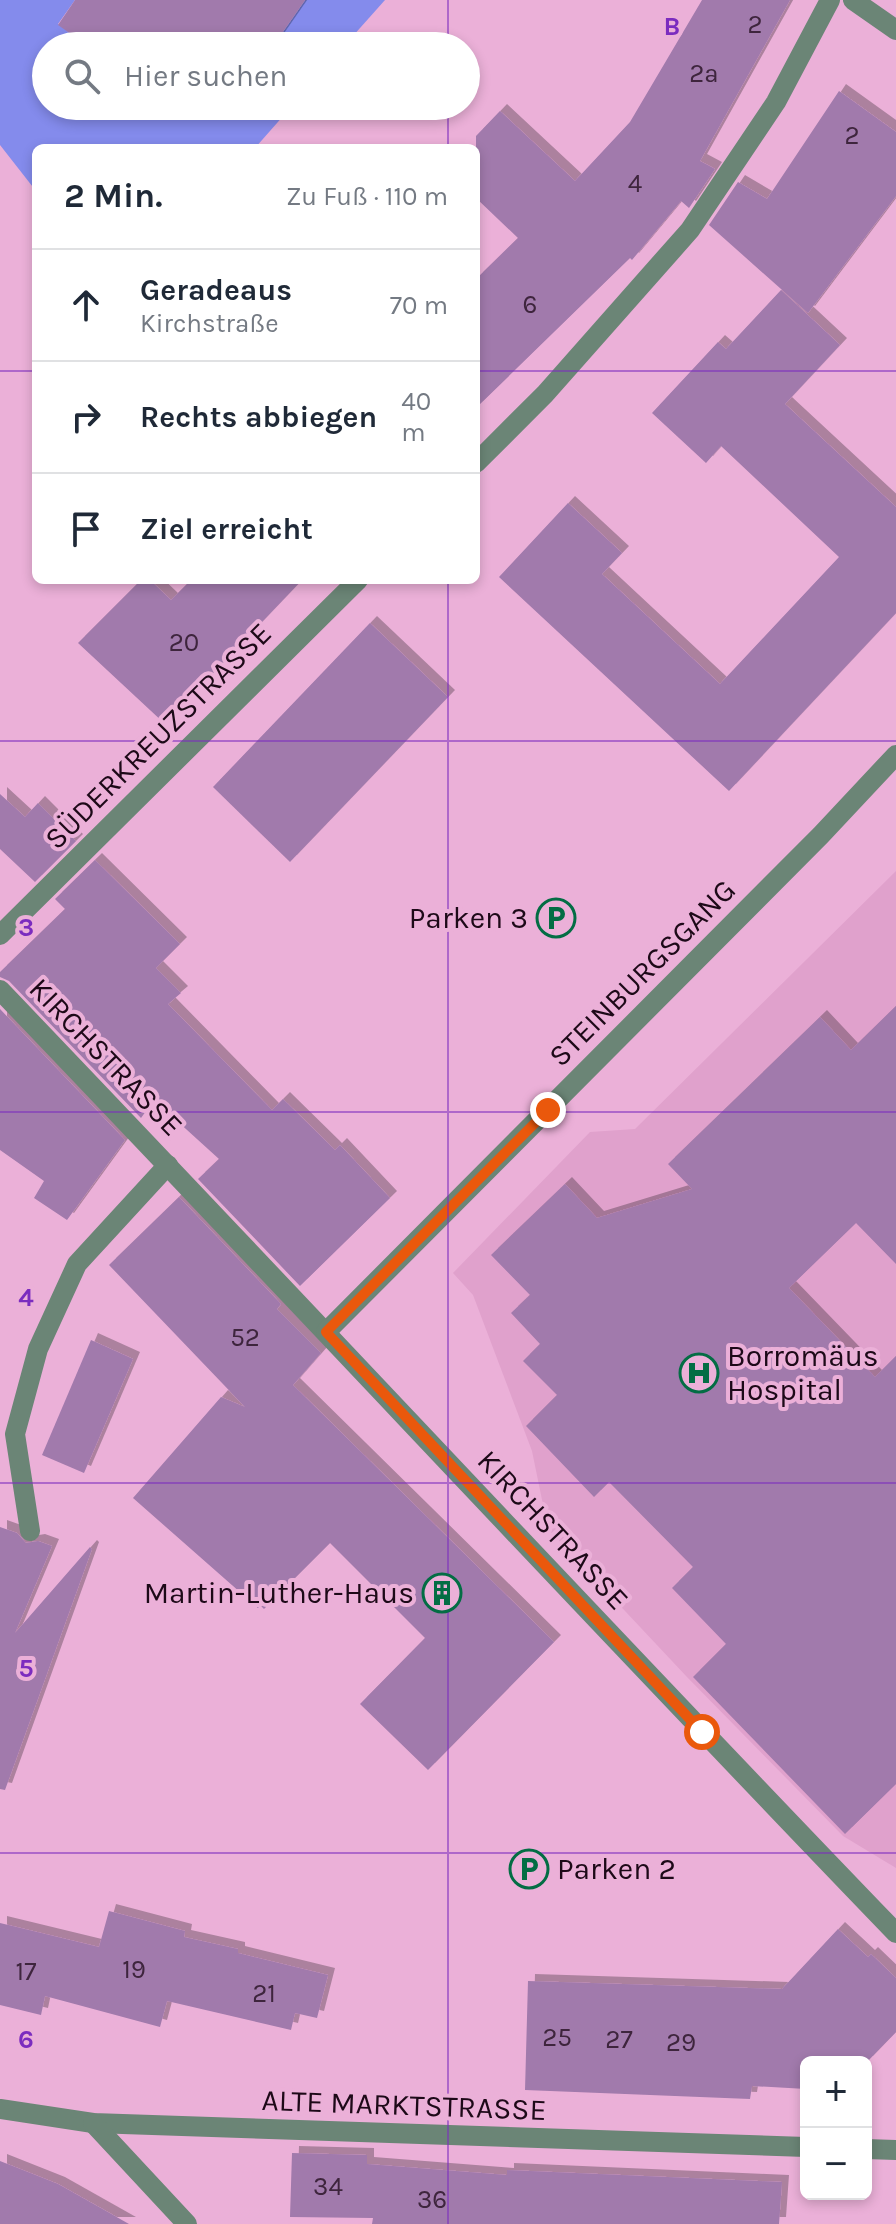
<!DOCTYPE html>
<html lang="de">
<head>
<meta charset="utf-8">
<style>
	body { margin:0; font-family:Karla,sans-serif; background:#f6f6f7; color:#1f2937 }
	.controls { position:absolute; right:24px; bottom:24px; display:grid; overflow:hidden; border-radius:12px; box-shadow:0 4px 12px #0003 }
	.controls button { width:72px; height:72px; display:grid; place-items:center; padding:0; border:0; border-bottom:2px solid #e0e1e3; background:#fff; color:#1f2937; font:40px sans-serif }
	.stop { position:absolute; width:24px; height:24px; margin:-18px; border:6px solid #ea580c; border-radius:50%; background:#fff }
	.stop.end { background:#ea580c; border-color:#fff; box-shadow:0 2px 8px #0008 }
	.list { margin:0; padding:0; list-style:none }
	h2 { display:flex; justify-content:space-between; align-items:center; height:104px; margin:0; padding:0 32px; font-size:34px }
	h2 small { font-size:26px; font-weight:400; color:#747a83 }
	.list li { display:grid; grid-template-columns:52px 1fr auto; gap:24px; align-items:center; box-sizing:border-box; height:112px; padding:0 32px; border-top:2px solid #e0e1e3 }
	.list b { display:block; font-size:30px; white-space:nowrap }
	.list p { margin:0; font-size:26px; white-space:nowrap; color:#747a83 }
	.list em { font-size:26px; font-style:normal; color:#747a83 }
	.icon { flex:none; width:44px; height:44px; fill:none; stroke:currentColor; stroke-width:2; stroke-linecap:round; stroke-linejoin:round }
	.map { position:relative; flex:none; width:896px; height:2224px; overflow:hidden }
	.search { position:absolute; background:#fff; box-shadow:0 4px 12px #0003; left:32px; top:32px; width:448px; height:88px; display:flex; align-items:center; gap:20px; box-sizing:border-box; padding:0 28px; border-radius:44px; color:#747a83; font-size:30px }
	.panel { position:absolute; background:#fff; box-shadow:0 4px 12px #0003; left:32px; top:144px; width:448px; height:440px; border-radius:12px }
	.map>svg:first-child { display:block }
	.built { fill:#e0a1cc }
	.green { fill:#848bec }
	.building { fill:#a17aac; filter:url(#shadow) }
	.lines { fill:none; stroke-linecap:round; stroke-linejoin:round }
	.minor { stroke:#6b8576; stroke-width:20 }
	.route { stroke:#ea580c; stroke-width:10 }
	.grid { fill:none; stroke:#7b2cbf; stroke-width:2; stroke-opacity:0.55 }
	.labels { text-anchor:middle; stroke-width:8; stroke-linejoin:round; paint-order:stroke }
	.number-label { font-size:26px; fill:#3e253d }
	.street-label { font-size:30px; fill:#1d0918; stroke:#ebb0d8 }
	.poi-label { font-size:30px; fill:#1d0918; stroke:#ebb0d8; text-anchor:end }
	.grid-label { font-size:26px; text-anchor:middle; font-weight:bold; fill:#7b2cbf; stroke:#ebb0d8; stroke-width:8; stroke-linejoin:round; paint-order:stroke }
</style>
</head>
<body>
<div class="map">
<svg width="896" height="2224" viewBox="0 0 896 2224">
	<defs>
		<filter id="shadow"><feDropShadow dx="7" dy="-7" stdDeviation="0" flood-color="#0004"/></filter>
	</defs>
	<rect width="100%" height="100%" fill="#ebb0d8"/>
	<polygon class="built" points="896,871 896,1868 843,1836 687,1677 548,1529 532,1451 473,1295 453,1273 590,1132 635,1129"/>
	<g class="green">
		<polygon points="0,0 75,0 58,24 82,42 79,46 46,46 46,106 292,106 255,148 36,148 36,191 0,145"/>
		<polygon points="305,0 385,0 344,46 273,46"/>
	</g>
	<g class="building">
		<polygon points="75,0 305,0 273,46 88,46 58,25"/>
		<polygon points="702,0 790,0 700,161 715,169 689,208 681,201 632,260 630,258 476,408 476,279 518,238 476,198 476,136 500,111 575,181 630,122"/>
		<polygon points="839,91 896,132 896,196 808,313 709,225 738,182 767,199"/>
		<polygon points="781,290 840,345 785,404 896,507 896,613 729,791 499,577 568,503 622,553 602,574 720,684 839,557 721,446 706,463 652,413 718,342 726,349"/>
		<polygon points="141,580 150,580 171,600 191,580 302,580 165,724 78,643"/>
		<polygon points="370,623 448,697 290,862 213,787"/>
		<polygon points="0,794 25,817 38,803 76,841 35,882 0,849"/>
		<polygon points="95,860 180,944 156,968 181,993 168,1004 272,1110 283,1099 335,1150 340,1145 390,1198 300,1286 198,1179 219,1159 154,1100 141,1118 9,981 0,977 0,972 65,909 55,899"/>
		<polygon points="896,1006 896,1264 856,1223 789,1288 875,1377 896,1356 896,1784 845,1834 693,1677 726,1644 672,1588 693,1567 609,1482 594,1497 526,1426 557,1395 523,1361 540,1344 511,1313 530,1295 491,1255 565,1184 597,1218 692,1189 668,1164 820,1017 851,1050"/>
		<polygon points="0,1009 125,1140 67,1220 34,1198 44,1181 0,1150"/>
		<polygon points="179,1197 281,1304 277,1309 321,1353 293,1385 554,1642 428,1770 360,1704 425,1638 330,1543 264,1609 260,1605 258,1608 133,1498 221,1397 245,1407 109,1265"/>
		<polygon points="91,1340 133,1359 84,1473 42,1455"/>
		<polygon points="0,1527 17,1533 26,1543 38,1541 52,1546 15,1633 90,1547 92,1549 5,1790 0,1789"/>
		<polygon points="109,1911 185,1931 184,1937 238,1949 238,1953 328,1975 317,2018 295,2013 291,2030 167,2001 160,2027 45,1996 41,2015 0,2005 0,1923 99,1947"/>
		<polygon points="838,1929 868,1957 871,1954 896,1978 896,2032 866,2063 806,2062 806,2089 752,2086 750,2099 525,2090 528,1981 782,1989"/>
		<polygon points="292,2153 367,2155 367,2164 507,2175 507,2170 782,2182 779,2224 372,2224 373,2218 290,2217"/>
		<polygon points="0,2161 58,2184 129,2224 0,2224"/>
	</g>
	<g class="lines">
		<g class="minor">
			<polyline points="853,0 896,30"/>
			<polyline points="476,463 545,394 690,230 776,102 830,0"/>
			<polyline points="0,935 358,580"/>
			<path d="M0,990C300,1303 595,1621 896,1933"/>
			<polyline points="326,1332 821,835 896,755"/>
			<polyline points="30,1531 15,1434 38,1349 77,1264 168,1165"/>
			<polyline points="0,2109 93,2123 806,2147"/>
			<polyline points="93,2123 187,2224"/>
			<polyline points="866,2149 896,2150"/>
		</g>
	</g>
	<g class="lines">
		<polyline class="route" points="548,1110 326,1332 702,1732"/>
	</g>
	<path class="grid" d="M448,0V46M448,106V148M0,371H36M476,371H896M448,580V2224M0,741H896M0,1112H896M0,1483H896M0,1853H896"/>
	<defs>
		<symbol id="parking-ring" viewBox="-11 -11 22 22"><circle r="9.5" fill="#ebb0d8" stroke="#036d44" stroke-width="1.5"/><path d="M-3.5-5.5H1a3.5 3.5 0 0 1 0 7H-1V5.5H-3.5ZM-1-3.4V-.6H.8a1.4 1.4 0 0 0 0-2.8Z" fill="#036d44"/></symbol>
		<symbol id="hospital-ring" viewBox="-11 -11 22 22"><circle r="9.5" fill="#ebb0d8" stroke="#036d44" stroke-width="1.5"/><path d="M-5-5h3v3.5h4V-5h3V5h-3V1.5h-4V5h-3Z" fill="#036d44"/></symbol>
		<symbol id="building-ring" viewBox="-11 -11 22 22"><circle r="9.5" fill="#ebb0d8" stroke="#036d44" stroke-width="1.5"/><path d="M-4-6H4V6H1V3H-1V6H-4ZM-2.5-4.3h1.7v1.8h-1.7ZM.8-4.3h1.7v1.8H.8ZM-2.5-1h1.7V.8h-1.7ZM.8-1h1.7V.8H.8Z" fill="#036d44"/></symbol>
	</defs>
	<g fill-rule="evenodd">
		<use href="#parking-ring" x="534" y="896" width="44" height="44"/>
		<use href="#hospital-ring" x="677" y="1351" width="44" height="44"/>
		<use href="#building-ring" x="420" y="1571" width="44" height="44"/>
		<use href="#parking-ring" x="507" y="1847" width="44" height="44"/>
	</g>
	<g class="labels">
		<g class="number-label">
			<text x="755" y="33">2</text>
			<text x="704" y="82">2a</text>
			<text x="852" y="144">2</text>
			<text x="635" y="192">4</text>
			<text x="530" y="313">6</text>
			<text x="184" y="651">20</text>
			<text x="245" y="1346">52</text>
			<text x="134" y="1978">19</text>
			<text x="26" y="1980">17</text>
			<text x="264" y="2002">21</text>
			<text x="557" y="2046">25</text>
			<text x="619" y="2048">27</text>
			<text x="681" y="2051">29</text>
			<text x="328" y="2195">34</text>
			<text x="432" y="2208">36</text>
		</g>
		<g class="street-label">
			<text transform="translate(158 736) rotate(-45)" y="10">SÜDERKREUZSTRASSE</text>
			<text transform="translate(642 973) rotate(-45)" y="10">STEINBURGSGANG</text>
			<text transform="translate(106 1057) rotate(46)" y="10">KIRCHSTRASSE</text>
			<text transform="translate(553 1530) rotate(47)" y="10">KIRCHSTRASSE</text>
			<text transform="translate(404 2105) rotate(2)" y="10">ALTE MARKTSTRASSE</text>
		</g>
		<g class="poi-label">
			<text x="528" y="928">Parken 3</text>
			<text x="727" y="1366" text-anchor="start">Borromäus<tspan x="727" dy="34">Hospital</tspan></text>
			<text x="414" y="1603">Martin-Luther-Haus</text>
			<text x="557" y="1879" text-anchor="start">Parken 2</text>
		</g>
	</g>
	<g class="grid-label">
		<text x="672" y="35">B</text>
		<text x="26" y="936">3</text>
		<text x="26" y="1306">4</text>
		<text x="26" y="1677">5</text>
		<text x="26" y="2048">6</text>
	</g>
</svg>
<div class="controls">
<button>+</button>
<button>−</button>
</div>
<div class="stop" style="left:702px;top:1732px"></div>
<div class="stop end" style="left:548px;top:1110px"></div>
<div class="search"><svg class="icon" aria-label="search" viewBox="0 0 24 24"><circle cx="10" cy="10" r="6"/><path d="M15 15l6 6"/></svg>Hier suchen</div>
<section class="panel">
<h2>2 Min.<small>Zu Fuß · 110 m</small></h2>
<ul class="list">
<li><svg class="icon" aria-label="ahead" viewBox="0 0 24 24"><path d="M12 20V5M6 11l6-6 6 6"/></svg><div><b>Geradeaus</b><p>Kirchstraße</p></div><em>70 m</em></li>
<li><svg class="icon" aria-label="right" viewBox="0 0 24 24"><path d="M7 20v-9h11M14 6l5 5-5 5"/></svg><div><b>Rechts abbiegen</b></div><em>40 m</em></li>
<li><svg class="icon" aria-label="arrive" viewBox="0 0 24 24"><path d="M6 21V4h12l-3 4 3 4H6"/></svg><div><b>Ziel erreicht</b></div></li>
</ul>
</section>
</div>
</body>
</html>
